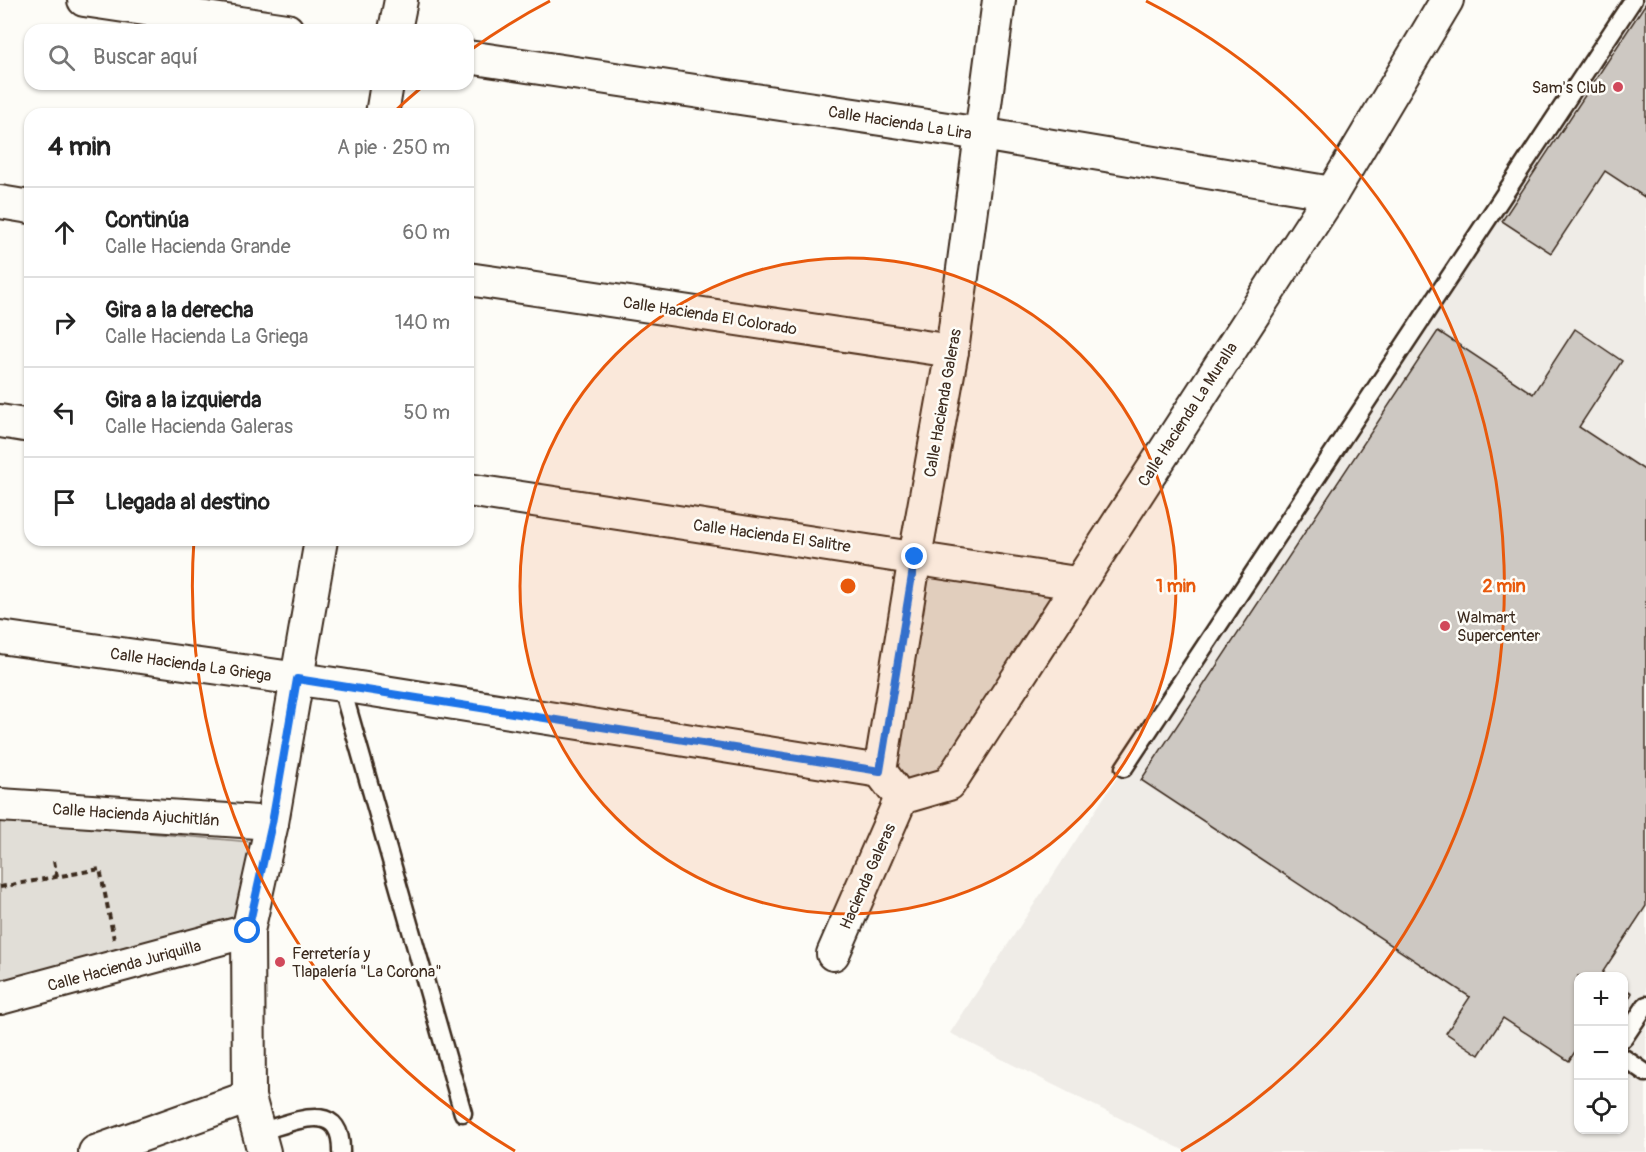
<!DOCTYPE html>
<html lang="es">
<head>
<meta charset="utf-8">
<style>
	body { margin:0; font-family:Pangolin,sans-serif; background:#f6f6f6; color:#222 }
	.controls { position:absolute; right:18px; bottom:18px; display:grid; overflow:hidden; border-radius:12px; box-shadow:0 2px 4px #0004 }
	.controls button { width:54px; height:54px; display:grid; place-items:center; padding:0; border:0; border-bottom:2px solid #e0e0e0; background:#fff; color:#222; font:30px sans-serif }
	.stop { position:absolute; width:18px; height:18px; margin:-14px; border:4px solid #1a73e8; border-radius:50%; background:#fff }
	.stop.end { background:#1a73e8; border-color:#fff; box-shadow:0 2px 6px #0008 }
	.list { margin:0; padding:0; list-style:none }
	h2 { display:flex; justify-content:space-between; align-items:center; height:78px; margin:0; padding:0 24px; font-size:26px }
	h2 small { font-size:20px; font-weight:400; color:#767676 }
	.list li { display:grid; grid-template-columns:39px 1fr auto; gap:18px; align-items:center; box-sizing:border-box; height:90px; padding:0 24px; border-top:2px solid #e0e0e0 }
	.list b { display:block; font-size:22px; white-space:nowrap }
	.list p { margin:0; font-size:20px; white-space:nowrap; color:#767676 }
	.list em { font-size:20px; font-style:normal; color:#767676 }
	.icon { flex:none; width:33px; height:33px; fill:none; stroke:currentColor; stroke-width:2; stroke-linecap:round; stroke-linejoin:round }
	.map { position:relative; flex:none; width:1646px; height:1152px; overflow:hidden }
	.search { position:absolute; background:#fff; box-shadow:0 2px 4px #0004; left:24px; top:24px; width:450px; height:66px; display:flex; align-items:center; gap:15px; box-sizing:border-box; padding:0 21px; border-radius:18px; color:#767676; font-size:22px }
	.panel { position:absolute; background:#fff; box-shadow:0 2px 4px #0004; left:24px; top:108px; width:450px; height:438px; border-radius:18px }
	.map>svg:first-child { display:block }
	.built { fill:#efece7; fill-rule:evenodd }
	.green { fill:#e1ded7; stroke:#8e847a; stroke-width:1.5 }
	.building { fill:#cdc8c2; stroke:#3b2a1e; stroke-width:1.5 }
	.lines { fill:none; stroke-linecap:round; stroke-linejoin:round }
	.service-casing { stroke:#3b2a1e; stroke-width:21 }
	.minor-casing { stroke:#3b2a1e; stroke-width:36 }
	.path { stroke:#3b2a1e; stroke-width:4; stroke-dasharray:6 4.5; stroke-linecap:butt }
	.service { stroke:#fdfcf7; stroke-width:16 }
	.minor { stroke:#fdfcf7; stroke-width:32 }
	.route { stroke:#1a73e8; stroke-width:8 }
	.ring { fill:none; stroke:#e8590c; stroke-width:3 }
	.poi-dot { fill:#d1495b; stroke:#fdfcf7; stroke-width:2 }
	.labels { text-anchor:middle; stroke-width:5; stroke-linejoin:round; paint-order:stroke }
	.poi-label { font-size:16px; fill:#3b2a1e; stroke:#fdfcf7; text-anchor:start }
	.street-label { font-size:16px; fill:#3b2a1e; stroke:#fdfcf7 }
	.centre { fill:#e8590c; stroke:#fdfcf7; stroke-width:3 }
	.ring-label { font-size:18px; text-anchor:middle; font-weight:bold; fill:#e8590c; stroke:#fdfcf7; stroke-width:5; stroke-linejoin:round; paint-order:stroke }
</style>
</head>
<body>
<div class="map">
<svg width="1646" height="1152" viewBox="0 0 1646 1152">
	<rect width="100%" height="100%" fill="#fdfcf7"/>
	<filter id="ink" filterUnits="userSpaceOnUse"><feTurbulence type="fractalNoise" baseFrequency=".0167" numOctaves="2"/><feDisplacementMap in="SourceGraphic" scale="12" xChannelSelector="R" yChannelSelector="G"/><feConvolveMatrix kernelMatrix="1 2 1 2 8 2 1 2 1" color-interpolation-filters="sRGB"/></filter>
	<g filter="url(#ink)">
		<path class="built" d="M1625,0H1646V1152H1187L950,1033ZM1578,976H1624V1130H1578Z"/>
		<g class="green">
			<polygon points="915,557 1076,583 949,784 901,798 880,771"/>
			<polygon points="0,820 252,842 237,921 0,992"/>
		</g>
		<g class="building">
			<polygon points="1646,3 1646,198 1605,171 1551,253 1502,221"/>
			<polygon points="1575,329 1622,361 1579,427 1646,471 1646,906 1602,973 1607,976 1578,976 1578,1047 1569,1061 1503,1018 1479,1055 1446,1033 1470,997 1141,780 1438,331 1533,394"/>
			<polygon points="1624,988 1632,993 1624,1007"/>
		</g>
		<g class="lines">
			<defs>
				<g id="service">
					<polyline points="341,685 463,1113"/>
					<polyline points="1124,768 1633,0"/>
					<polyline points="1624,1038 1646,1005"/>
					<polyline points="1624,1058 1646,1073"/>
					<path d="M259,1132C292,1123 342,1097 341,1152"/>
				</g>
				<g id="minor">
					<polyline points="84,0 287,30"/>
					<polyline points="395,30 401,0"/>
					<polyline points="468,57 981,134 1332,193"/>
					<polyline points="382,114 387,84"/>
					<polyline points="0,202 30,207"/>
					<polyline points="468,279 952,351"/>
					<polyline points="0,421 30,426"/>
					<polyline points="468,490 1076,583"/>
					<polyline points="0,637 341,685 880,771"/>
					<polyline points="893,788 880,771 915,557 952,351 999,0"/>
					<polyline points="901,798 949,784 1332,193 1447,0"/>
					<polyline points="0,805 272,823"/>
					<polyline points="833,954 901,798"/>
					<polyline points="0,998 248,931"/>
					<polyline points="95,1152 249,1097"/>
					<polyline points="264,1152 249,1097 248,931 272,823 321,540"/>
				</g>
			</defs>
			<use href="#service" class="service-casing"/>
			<use href="#minor" class="minor-casing"/>
			<g class="path">
				<polyline points="54,861 57,877"/>
				<polyline points="0,887 100,869 114,939"/>
			</g>
			<use href="#service" class="service"/>
			<use href="#minor" class="minor"/>
		</g>
	</g>
	<g class="lines" filter="url(#ink)">
		<polyline class="route" points="248,931 272,823 297,679 880,771 915,557"/>
	</g>
	<circle cx="848" cy="586" r="328" fill="#e8590c" fill-opacity=".12"/>
	<g class="ring">
		<circle cx="848" cy="586" r="328"/>
		<path d="M515 1151A656 656 0 0 1 194 540M396 110A656 656 0 0 1 422 87M472 49A656 656 0 0 1 550 1M1146 1A656 656 0 0 1 1181 1151"/>
	</g>
	<g class="poi-dot">
		<circle cx="1618" cy="87" r="6"/>
		<circle cx="1445" cy="626" r="6"/>
		<circle cx="280" cy="962" r="6"/>
	</g>
	<g class="labels">
		<g class="poi-label">
			<text x="1606" y="93" text-anchor="end">Sam's Club</text>
			<text x="1457" y="623">Walmart<tspan x="1457" dy="18">Supercenter</tspan></text>
			<text x="292" y="959">Ferretería y<tspan x="292" dy="18">Tlapalería "La Corona"</tspan></text>
		</g>
		<g class="street-label">
			<text transform="translate(900 122) rotate(9)" y="6">Calle Hacienda La Lira</text>
			<text transform="translate(710 315) rotate(9)" y="6">Calle Hacienda El Colorado</text>
			<text transform="translate(942 403) rotate(-80)" y="6">Calle Hacienda Galeras</text>
			<text transform="translate(1187 414) rotate(-57)" y="6">Calle Hacienda La Muralla</text>
			<text transform="translate(772 535) rotate(8)" y="6">Calle Hacienda El Salitre</text>
			<text transform="translate(191 664) rotate(8)" y="6">Calle Hacienda La Griega</text>
			<text transform="translate(136 814) rotate(4)" y="6">Calle Hacienda Ajuchitlán</text>
			<text transform="translate(867 876) rotate(-66)" y="6">Hacienda Galeras</text>
			<text transform="translate(124 965) rotate(-15)" y="6">Calle Hacienda Juriquilla</text>
		</g>
	</g>
	<circle cx="848" cy="586" r="9" class="centre"/>
	<g class="ring-label">
		<text x="1176" y="592">1 min</text>
		<text x="1504" y="592">2 min</text>
	</g>
</svg>
<div class="controls">
<button>+</button>
<button>−</button>
<button><svg class="icon" aria-label="locate" viewBox="0 0 24 24"><circle cx="12" cy="12" r="6"/><path d="M12 2v4M12 18v4M2 12h4M18 12h4"/></svg></button>
</div>
<div class="stop" style="left:248px;top:931px"></div>
<div class="stop end" style="left:915px;top:557px"></div>
<div class="search"><svg class="icon" aria-label="search" viewBox="0 0 24 24"><circle cx="10" cy="10" r="6"/><path d="M15 15l6 6"/></svg>Buscar aquí</div>
<section class="panel">
<h2>4 min<small>A pie · 250 m</small></h2>
<ul class="list">
<li><svg class="icon" aria-label="ahead" viewBox="0 0 24 24"><path d="M12 20V5M6 11l6-6 6 6"/></svg><div><b>Continúa</b><p>Calle Hacienda Grande</p></div><em>60 m</em></li>
<li><svg class="icon" aria-label="right" viewBox="0 0 24 24"><path d="M7 20v-9h11M14 6l5 5-5 5"/></svg><div><b>Gira a la derecha</b><p>Calle Hacienda La Griega</p></div><em>140 m</em></li>
<li><svg class="icon" aria-label="left" viewBox="0 0 24 24"><path d="M17 20v-9H6M10 6l-5 5 5 5"/></svg><div><b>Gira a la izquierda</b><p>Calle Hacienda Galeras</p></div><em>50 m</em></li>
<li><svg class="icon" aria-label="arrive" viewBox="0 0 24 24"><path d="M6 21V4h12l-3 4 3 4H6"/></svg><div><b>Llegada al destino</b></div></li>
</ul>
</section>
</div>
</body>
</html>
